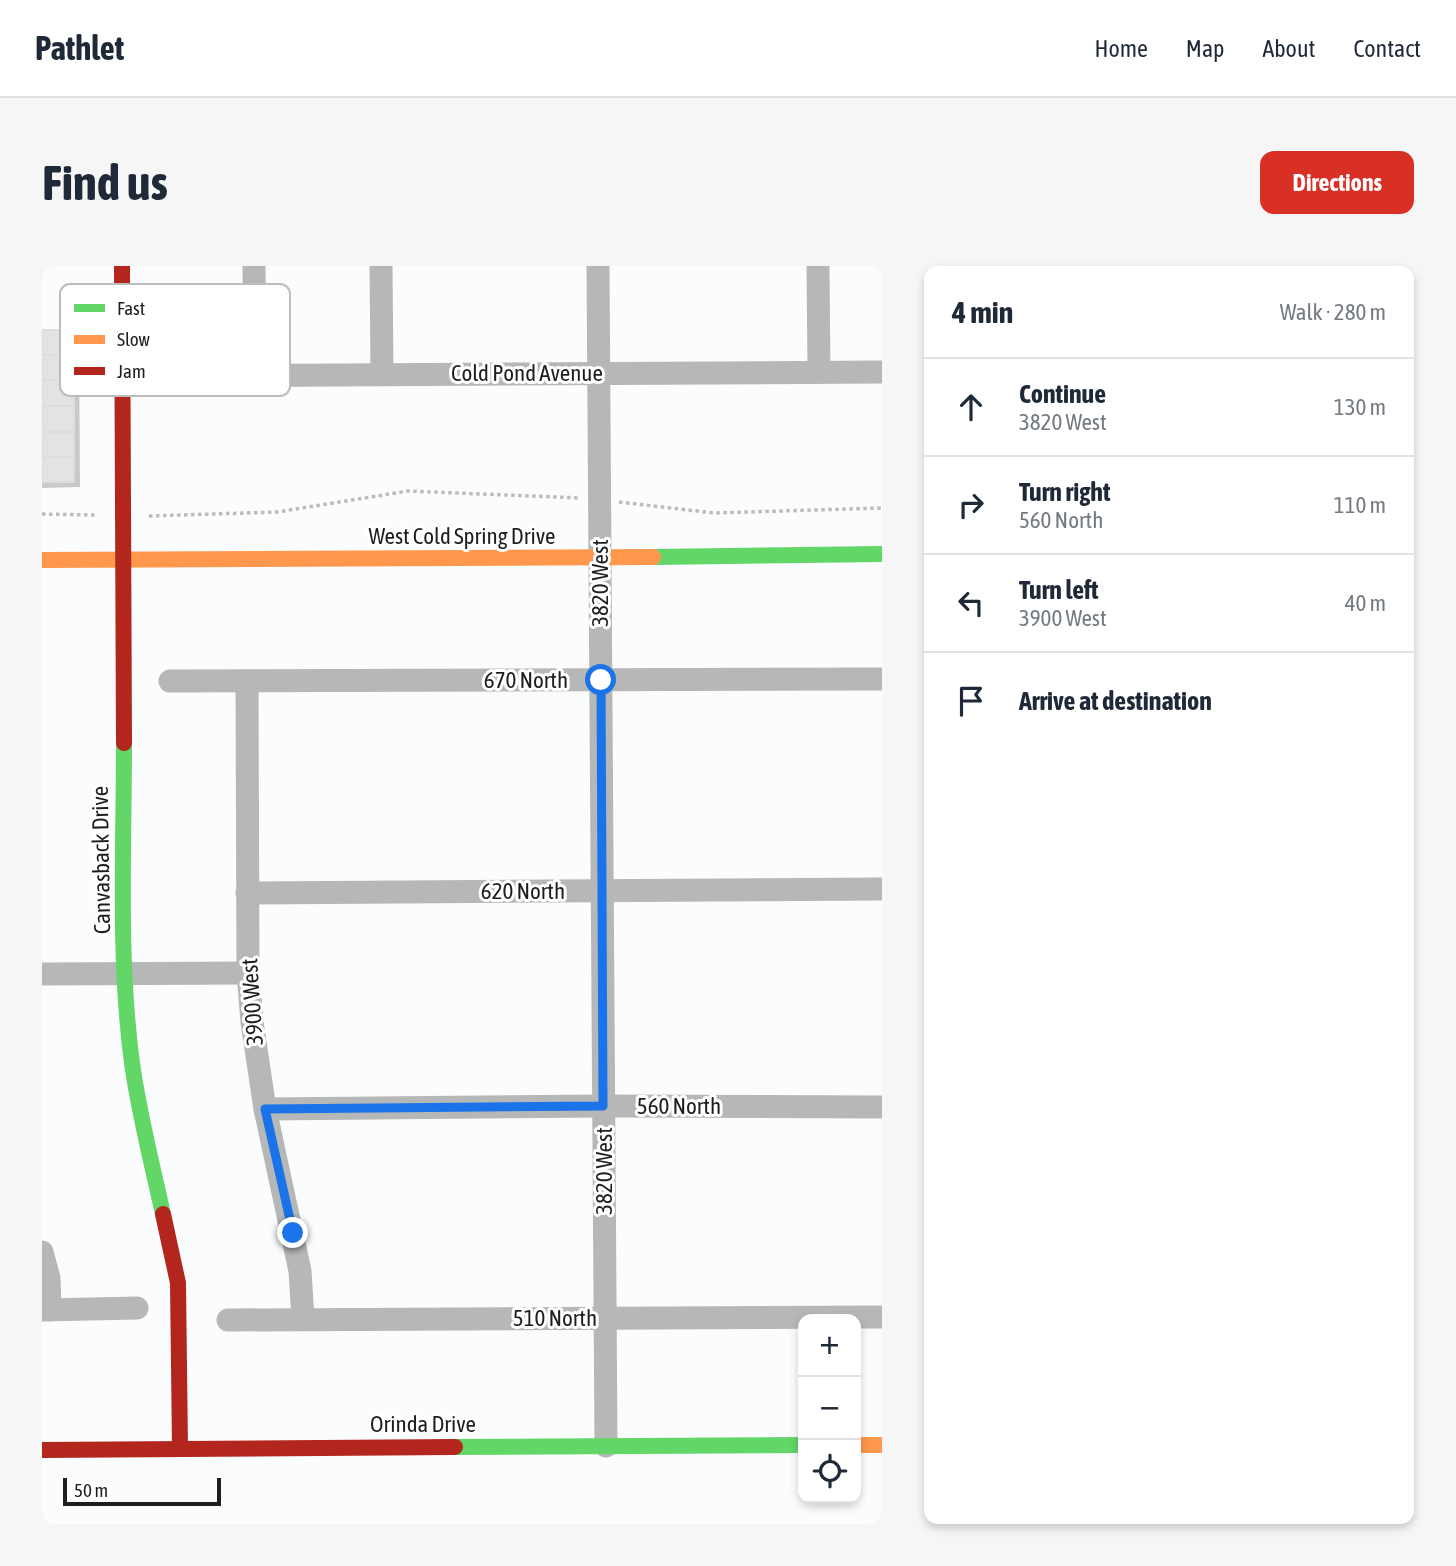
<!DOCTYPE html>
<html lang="en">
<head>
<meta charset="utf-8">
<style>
	body { margin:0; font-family:"Asap Condensed",sans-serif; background:#f6f6f7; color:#1f2937 }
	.controls { position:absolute; right:21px; bottom:21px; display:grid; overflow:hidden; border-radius:14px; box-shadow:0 4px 10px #0003 }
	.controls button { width:63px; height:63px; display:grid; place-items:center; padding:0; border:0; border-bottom:2px solid #e0e1e3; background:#fff; color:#1f2937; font:35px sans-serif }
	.scale { position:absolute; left:21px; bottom:18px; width:158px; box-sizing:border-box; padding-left:7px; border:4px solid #1d1e1f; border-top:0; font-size:19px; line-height:24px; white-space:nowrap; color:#1d1e1f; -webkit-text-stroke:5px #fff; paint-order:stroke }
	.stop { position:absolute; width:21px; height:21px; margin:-16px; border:5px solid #1a73e8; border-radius:50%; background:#fff }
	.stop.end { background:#1a73e8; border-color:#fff; box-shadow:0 2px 7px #0008 }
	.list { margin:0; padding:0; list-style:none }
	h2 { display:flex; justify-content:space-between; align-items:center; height:91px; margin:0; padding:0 28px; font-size:30px }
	h2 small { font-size:23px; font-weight:400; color:#747a83 }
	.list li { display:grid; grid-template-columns:46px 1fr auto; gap:21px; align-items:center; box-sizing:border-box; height:98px; padding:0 28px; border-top:2px solid #e0e1e3 }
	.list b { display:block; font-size:26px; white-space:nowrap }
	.list p { margin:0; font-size:23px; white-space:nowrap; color:#747a83 }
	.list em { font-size:23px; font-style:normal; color:#747a83 }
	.icon { flex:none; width:38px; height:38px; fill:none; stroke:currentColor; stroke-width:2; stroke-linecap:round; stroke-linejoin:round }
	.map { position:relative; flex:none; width:840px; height:1258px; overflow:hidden; border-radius:14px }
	header { display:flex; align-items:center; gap:42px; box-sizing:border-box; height:98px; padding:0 35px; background:#fff; border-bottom:2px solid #e0e1e3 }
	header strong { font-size:33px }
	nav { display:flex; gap:38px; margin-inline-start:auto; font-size:24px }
	.intro { display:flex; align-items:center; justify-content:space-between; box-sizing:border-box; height:168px; padding:0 42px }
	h1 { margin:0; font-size:49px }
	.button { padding:18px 32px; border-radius:14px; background:#d93025; color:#fff; font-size:24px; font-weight:700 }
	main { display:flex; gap:42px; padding:0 42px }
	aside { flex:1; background:#fff; border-radius:14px; box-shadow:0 4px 10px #0003 }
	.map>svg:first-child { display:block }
	.shadow { fill:#0003 }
	.building { fill:#e2e3e5; stroke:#dddddf; stroke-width:2 }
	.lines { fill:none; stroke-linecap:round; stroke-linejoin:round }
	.path { stroke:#babcbc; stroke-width:3.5; stroke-dasharray:3.5 3.5; stroke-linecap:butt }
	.street { stroke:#b5b8b7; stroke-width:23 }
	.fast { stroke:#63d668; stroke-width:16 }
	.slow { stroke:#ff974d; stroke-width:16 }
	.jam { stroke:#b3261e; stroke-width:16 }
	.route { stroke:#1a73e8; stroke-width:9 }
	.labels { text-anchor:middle; stroke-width:6; stroke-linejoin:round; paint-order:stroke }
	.street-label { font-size:23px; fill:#1d1e1f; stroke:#fff }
	.key { fill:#fff; stroke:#bbbcbc; stroke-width:2 }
	.key-label { font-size:19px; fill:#1d1e1f }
</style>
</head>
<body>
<header>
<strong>Pathlet</strong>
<nav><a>Home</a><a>Map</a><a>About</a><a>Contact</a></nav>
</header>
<div class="intro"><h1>Find us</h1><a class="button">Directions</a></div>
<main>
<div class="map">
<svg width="840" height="1258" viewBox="0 0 840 1258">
	<rect width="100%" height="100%" fill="#fbfcfe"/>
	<polygon class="shadow" points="0,66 31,66 37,72 38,221 0,222"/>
	<g class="building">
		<rect x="0" y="64" width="32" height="25"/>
		<rect x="0" y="89" width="32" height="25"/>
		<rect x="0" y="114" width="32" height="26"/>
		<rect x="0" y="140" width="32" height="26"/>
		<rect x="0" y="166" width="32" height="25"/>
		<rect x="0" y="191" width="32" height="25"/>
	</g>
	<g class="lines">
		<g class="path">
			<polyline points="577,236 672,247 840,242"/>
			<polyline points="0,248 53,249"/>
			<polyline points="107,250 235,246 366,225 538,232"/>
		</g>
		<g class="street">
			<polyline points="212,0 213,109"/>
			<polyline points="339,0 340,107"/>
			<polyline points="556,0 564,1180"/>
			<polyline points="776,0 777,106"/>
			<polyline points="130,110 840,106"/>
			<polyline points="128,415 840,413"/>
			<polyline points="205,415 206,707 210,756 223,843 258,1005 261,1053"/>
			<polyline points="205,627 840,623"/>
			<polyline points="0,708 206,707"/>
			<polyline points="223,843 561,840 840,841"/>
			<polyline points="0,986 7,1012 8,1044"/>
			<polyline points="0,1044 95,1042"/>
			<polyline points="186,1054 840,1051"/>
		</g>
		<g class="fast">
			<polyline points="611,291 840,288"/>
			<path d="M82,477C82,583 76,692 90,797C97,848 110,898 121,948"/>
			<polyline points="413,1181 761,1179"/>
		</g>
		<g class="slow">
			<polyline points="0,294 611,291"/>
			<polyline points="814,1179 840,1179"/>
		</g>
		<g class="jam">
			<polyline points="80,0 82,477"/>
			<polyline points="121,948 136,1017 138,1182"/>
			<polyline points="0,1184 413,1181"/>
		</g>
	</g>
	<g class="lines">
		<polyline class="route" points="251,967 223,843 561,840 559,414"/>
	</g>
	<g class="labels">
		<g class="street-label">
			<text x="485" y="115">Cold Pond Avenue</text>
			<text x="420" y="278">West Cold Spring Drive</text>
			<text transform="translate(558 317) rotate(-90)" y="8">3820 West</text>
			<text x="484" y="422">670 North</text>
			<text transform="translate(59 594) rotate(-91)" y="8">Canvasback Drive</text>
			<text x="481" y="633">620 North</text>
			<text transform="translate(210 736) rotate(-94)" y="8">3900 West</text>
			<text x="637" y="848">560 North</text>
			<text transform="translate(562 905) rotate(-90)" y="8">3820 West</text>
			<text x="513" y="1060">510 North</text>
			<text x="381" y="1166">Orinda Drive</text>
		</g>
	</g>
	<rect x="18" y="18" width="230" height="112" rx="10" class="key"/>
	<rect x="32" y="38" width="31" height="8" fill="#63d668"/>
	<rect x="32" y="69" width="31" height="9" fill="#ff974d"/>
	<rect x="32" y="101" width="31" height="8" fill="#b3261e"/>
	<g class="key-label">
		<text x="75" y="49">Fast</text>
		<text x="75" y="80">Slow</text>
		<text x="75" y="112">Jam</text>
	</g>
</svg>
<div class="controls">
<button>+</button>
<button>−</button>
<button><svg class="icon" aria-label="locate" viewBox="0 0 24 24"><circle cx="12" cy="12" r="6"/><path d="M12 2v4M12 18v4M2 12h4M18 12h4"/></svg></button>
</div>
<div class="scale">50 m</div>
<div class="stop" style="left:559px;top:414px"></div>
<div class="stop end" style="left:251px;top:967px"></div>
</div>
<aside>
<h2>4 min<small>Walk · 280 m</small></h2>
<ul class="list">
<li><svg class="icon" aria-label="ahead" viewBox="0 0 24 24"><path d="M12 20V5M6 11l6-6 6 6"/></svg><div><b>Continue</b><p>3820 West</p></div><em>130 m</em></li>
<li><svg class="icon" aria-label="right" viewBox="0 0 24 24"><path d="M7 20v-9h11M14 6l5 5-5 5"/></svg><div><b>Turn right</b><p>560 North</p></div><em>110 m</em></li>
<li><svg class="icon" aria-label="left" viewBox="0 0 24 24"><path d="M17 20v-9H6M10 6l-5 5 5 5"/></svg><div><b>Turn left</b><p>3900 West</p></div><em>40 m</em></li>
<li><svg class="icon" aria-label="arrive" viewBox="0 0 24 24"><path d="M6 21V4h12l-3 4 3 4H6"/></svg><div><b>Arrive at destination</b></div></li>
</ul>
</aside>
</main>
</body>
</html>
